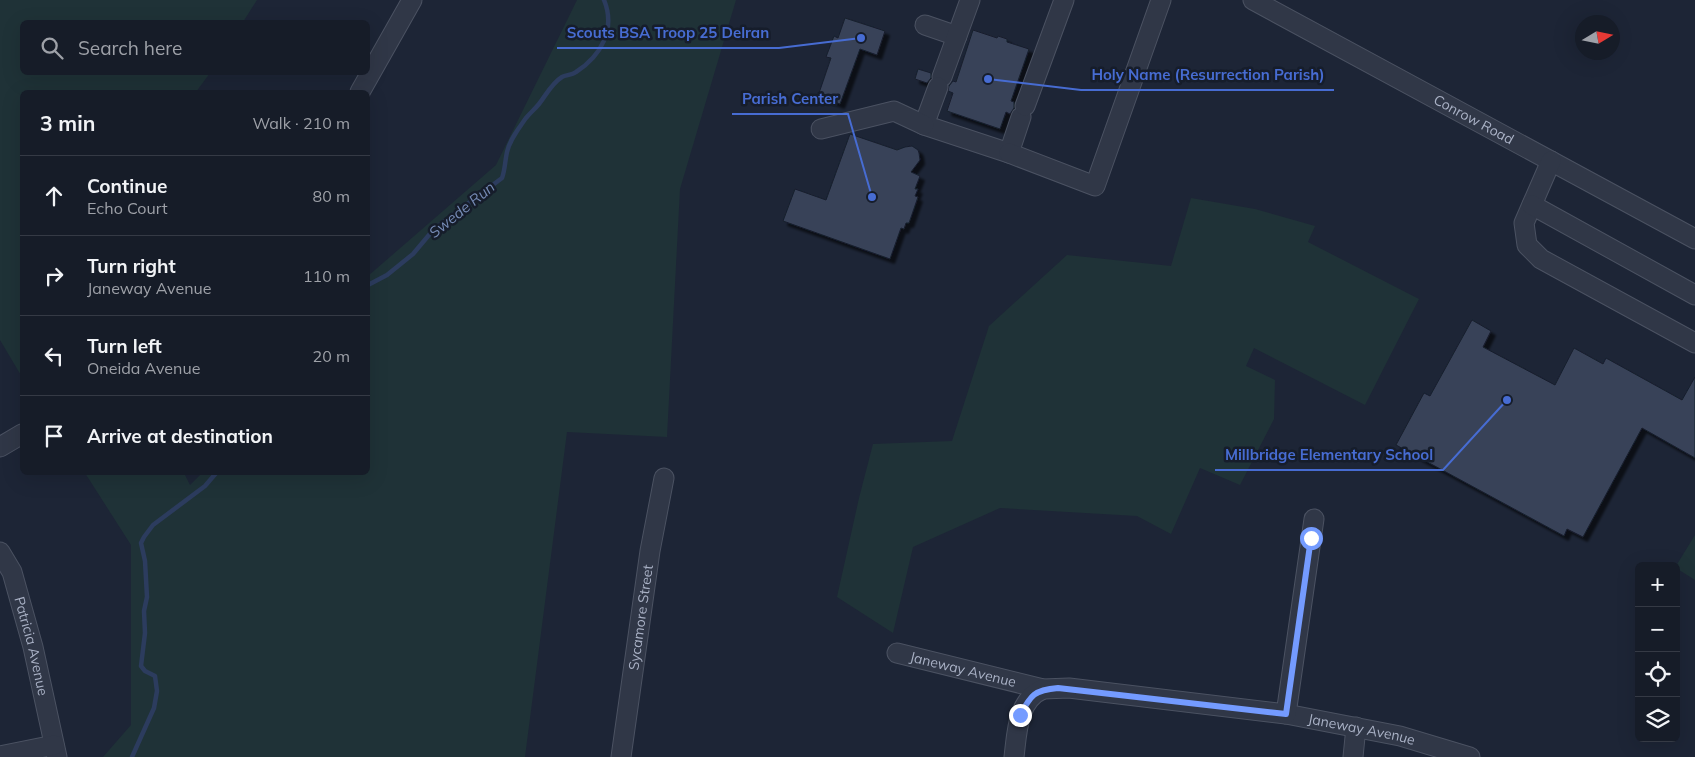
<!DOCTYPE html>
<html lang="en">
<head>
<meta charset="utf-8">
<style>
	body { margin:0; font-family:Mulish,sans-serif; background:#232934; color:#f1f3f6 }
	.controls { position:absolute; right:15px; bottom:15px; display:grid; overflow:hidden; border-radius:8px; box-shadow:0 5px 20px #0002 }
	.controls button { width:45px; height:45px; display:grid; place-items:center; padding:0; border:0; border-bottom:1px solid #353a45; background:#161c28; color:#f1f3f6; font:25px sans-serif }
	.compass { position:absolute; left:1575px; top:15px; width:45px; height:45px; border-radius:50%; background:#161c28; box-shadow:0 5px 20px #0002; rotate:80deg }
	.stop { position:absolute; width:15px; height:15px; margin:-11px; border:4px solid #749bff; border-radius:50%; background:#fff }
	.stop.end { background:#749bff; border-color:#fff; box-shadow:0 1px 5px #0008 }
	.list { margin:0; padding:0; list-style:none }
	h2 { display:flex; justify-content:space-between; align-items:center; height:65px; margin:0; padding:0 20px; font-size:21px }
	h2 small { font-size:16px; font-weight:400; color:#9ea1a8 }
	.list li { display:grid; grid-template-columns:32px 1fr auto; gap:15px; align-items:center; box-sizing:border-box; height:80px; padding:0 20px; border-top:1px solid #353a45 }
	.list b { display:block; font-size:19px; white-space:nowrap }
	.list p { margin:0; font-size:16px; white-space:nowrap; color:#9ea1a8 }
	.list em { font-size:16px; font-style:normal; color:#9ea1a8 }
	.icon { flex:none; width:28px; height:28px; fill:none; stroke:currentColor; stroke-width:2; stroke-linecap:round; stroke-linejoin:round }
	.map { position:relative; flex:none; width:1695px; height:757px; overflow:hidden }
	.search { position:absolute; background:#161c28; box-shadow:0 5px 20px #0002; left:20px; top:20px; width:350px; height:55px; display:flex; align-items:center; gap:12px; box-sizing:border-box; padding:0 18px; border-radius:8px; color:#9ea1a8; font-size:19px }
	.panel { position:absolute; background:#161c28; box-shadow:0 5px 20px #0002; left:20px; top:90px; width:350px; height:385px; border-radius:8px }
	.map>svg:first-child { display:block }
	.green { fill:#1f3237 }
	.lines { fill:none; stroke-linecap:round; stroke-linejoin:round }
	.stream { stroke:#2c3c5e; stroke-width:4.5 }
	.building { fill:#384258; stroke:#181f2d; filter:url(#shadow) }
	.minor-casing { stroke:#4b5262; stroke-width:21 }
	.minor { stroke:#303747; stroke-width:19 }
	.route { stroke:#749bff; stroke-width:6 }
	.labels { text-anchor:middle; stroke-width:5; stroke-linejoin:round; paint-order:stroke }
	.street-label { font-size:14px; fill:#a9b1c5; stroke:#161d2b }
	.water-label { font-size:15px; font-style:italic; fill:#768bb5; stroke:#161d2b }
	.leader { fill:none; stroke:#476cd2; stroke-width:2 }
	.callout-dot { fill:#476cd2; stroke:#161d2b; stroke-width:2 }
	.callout-label { font-size:15px; text-anchor:middle; font-weight:bold; fill:#476cd2; stroke:#161d2b; stroke-width:5; stroke-linejoin:round; paint-order:stroke }
</style>
</head>
<body>
<div class="map">
<svg width="1695" height="757" viewBox="0 0 1695 757">
	<defs>
		<filter id="shadow"><feDropShadow dx="4.5" dy="4.5" stdDeviation="1" flood-color="#0009"/></filter>
	</defs>
	<rect width="100%" height="100%" fill="#1d2536"/>
	<g class="green">
		<polygon points="0,0 257,0 243,22 22,22 22,72 210,73 196,92 22,92 22,377 0,340"/>
		<polygon points="577,0 736,0 680,189 667,437 567,432 525,757 103,757 131,725 131,545 85,473 184,473 190,485 202,473 368,472 368,276 496,165"/>
		<polygon points="1191,198 1255,209 1315,226 1308,242 1419,299 1365,405 1254,348 1246,366 1275,380 1274,419 1240,485 1200,468 1171,534 1137,516 1000,508 913,547 893,633 837,597 859,498 873,444 952,441 989,326 1067,255 1171,266"/>
		<polygon points="1695,535 1695,580 1676,568 1676,566"/>
	</g>
	<g class="lines">
		<g class="stream">
			<path d="M368,285L387,275L413,254L434,229L502,178C505,170 505,161 507,152C510,139 519,128 526,118C530,113 535,109 539,104C546,95 552,83 562,77C566,75 572,75 576,72C601,56 616,29 604,0"/>
			<polyline points="132,757 154,708 157,691 155,676 145,671 141,666 145,633 144,611 147,597 145,561 141,543 144,537 153,525 205,486 217,472"/>
		</g>
	</g>
	<g class="building">
		<polygon points="845,18 885,31 877,55 860,49 840,104 818,96 831,58 826,57 834,36 838,38"/>
		<polygon points="973,30 997,38 998,36 1007,39 1007,42 1029,49 1011,101 1014,102 1014,108 1010,114 1006,112 1000,129 947,111 953,93 948,91 949,86 953,81 956,82"/>
		<polygon points="918,69 931,73 931,78 927,83 915,79"/>
		<polygon points="850,134 897,150 905,147 912,146 918,150 919,153 920,160 911,172 920,176 915,189 918,189 915,196 918,197 909,223 906,223 904,229 901,228 890,259 783,221 795,189 826,200"/>
		<polygon points="1472,320 1491,331 1483,347 1555,385 1574,348 1603,364 1606,358 1682,400 1695,377 1695,458 1642,428 1583,537 1567,529 1564,536 1396,445 1424,393 1430,396"/>
	</g>
	<g class="lines">
		<defs>
			<g id="minor">
				<path id="s1" d="M1253,0L1695,239"/>
				<polyline points="925,25 957,36"/>
				<polyline points="942,77 970,0"/>
				<polyline points="938,87 924,125 1009,153 1021,117"/>
				<polyline points="360,92 412,0"/>
				<polyline points="1025,106 1064,0"/>
				<polyline points="821,129 894,111 924,125"/>
				<polyline points="1009,153 1095,186 1161,0"/>
				<polyline points="1551,161 1524,223 1527,245 1541,259 1695,343"/>
				<polyline points="1532,205 1695,295"/>
				<polyline points="0,447 22,434"/>
				<path id="s2" d="M0,552L12,572L33,647L57,757"/>
				<path id="s3" d="M897,653L1043,689L1069,688L1286,714L1400,736L1470,757"/>
				<polyline points="1286,714 1314,519"/>
				<polyline points="0,756 54,745"/>
				<path id="s4" d="M621,757L650,551L664,478"/>
				<path d="M1014,757C1017,733 1017,700 1043,689"/>
				<polyline points="1353,757 1356,727"/>
			</g>
		</defs>
		<use href="#minor" class="minor-casing"/>
		<use href="#minor" class="minor"/>
	</g>
	<g class="lines">
		<path class="route" d="M1020,715C1031,695 1034,690 1058,688L1286,714L1311,538"/>
	</g>
	<g class="labels">
		<g class="street-label">
			<text dy="5" stroke="none"><textPath href="#s1" startOffset="251">Conrow Road</textPath></text>
			<text dy="5" stroke="none"><textPath href="#s4" startOffset="141">Sycamore Street</textPath></text>
			<text dy="5" stroke="none"><textPath href="#s2" startOffset="100">Patricia Avenue</textPath></text>
			<text dy="5" stroke="none"><textPath href="#s3" startOffset="68">Janeway Avenue</textPath></text>
			<text dy="5" stroke="none"><textPath href="#s3" startOffset="472">Janeway Avenue</textPath></text>
		</g>
		<g class="water-label">
			<text transform="translate(462 210) rotate(-39)" y="5">Swede Run</text>
		</g>
	</g>
	<path class="leader" d="M861 38L779 48H557M988 79L1081 90H1334M872 197L848 114H732M1507 400L1443 470H1215"/>
	<g class="callout-dot">
		<circle cx="861" cy="38" r="5"/>
		<circle cx="988" cy="79" r="5"/>
		<circle cx="872" cy="197" r="5"/>
		<circle cx="1507" cy="400" r="5"/>
	</g>
	<g class="callout-label">
		<text x="668" y="38">Scouts BSA Troop 25 Delran</text>
		<text x="1208" y="80">Holy Name (Resurrection Parish)</text>
		<text x="790" y="104">Parish Center</text>
		<text x="1329" y="460">Millbridge Elementary School</text>
	</g>
</svg>
<div class="controls">
<button>+</button>
<button>−</button>
<button><svg class="icon" aria-label="locate" viewBox="0 0 24 24"><circle cx="12" cy="12" r="6"/><path d="M12 2v4M12 18v4M2 12h4M18 12h4"/></svg></button>
<button><svg class="icon" aria-label="layers" viewBox="0 0 24 24"><path d="M12 4l9 5-9 5-9-5zM3 14l9 5 9-5"/></svg></button>
</div>
<svg class="compass" viewBox="-18 -18 36 36"><path d="M0-13l5 13h-10z" fill="#e53935"/><path d="M0 13l5-13h-10z" fill="#9ea1a8"/></svg>
<div class="stop" style="left:1311px;top:538px"></div>
<div class="stop end" style="left:1020px;top:715px"></div>
<div class="search"><svg class="icon" aria-label="search" viewBox="0 0 24 24"><circle cx="10" cy="10" r="6"/><path d="M15 15l6 6"/></svg>Search here</div>
<section class="panel">
<h2>3 min<small>Walk · 210 m</small></h2>
<ul class="list">
<li><svg class="icon" aria-label="ahead" viewBox="0 0 24 24"><path d="M12 20V5M6 11l6-6 6 6"/></svg><div><b>Continue</b><p>Echo Court</p></div><em>80 m</em></li>
<li><svg class="icon" aria-label="right" viewBox="0 0 24 24"><path d="M7 20v-9h11M14 6l5 5-5 5"/></svg><div><b>Turn right</b><p>Janeway Avenue</p></div><em>110 m</em></li>
<li><svg class="icon" aria-label="left" viewBox="0 0 24 24"><path d="M17 20v-9H6M10 6l-5 5 5 5"/></svg><div><b>Turn left</b><p>Oneida Avenue</p></div><em>20 m</em></li>
<li><svg class="icon" aria-label="arrive" viewBox="0 0 24 24"><path d="M6 21V4h12l-3 4 3 4H6"/></svg><div><b>Arrive at destination</b></div></li>
</ul>
</section>
</div>
</body>
</html>
